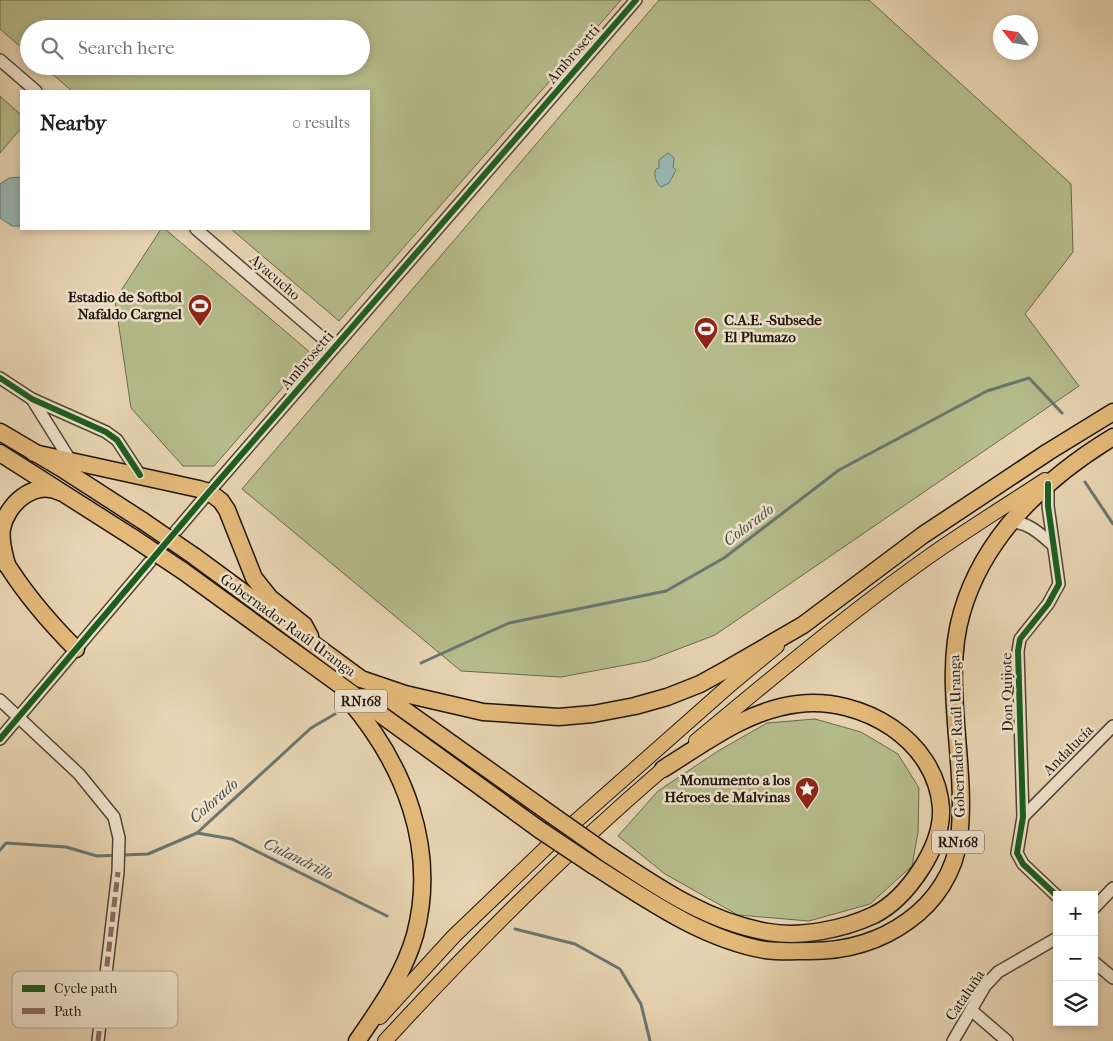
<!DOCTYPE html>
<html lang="en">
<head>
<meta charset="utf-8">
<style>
	body { margin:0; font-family:"IM FELL French Canon",serif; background:#f6f6f6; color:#222 }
	.controls { position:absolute; right:15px; bottom:15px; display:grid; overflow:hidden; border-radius:0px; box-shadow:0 2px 8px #0003 }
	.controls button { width:45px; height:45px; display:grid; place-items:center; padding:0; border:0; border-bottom:1px solid #e0e0e0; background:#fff; color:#222; font:25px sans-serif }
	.compass { position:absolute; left:993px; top:15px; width:45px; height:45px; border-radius:50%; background:#fff; box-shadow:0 2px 8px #0003; rotate:300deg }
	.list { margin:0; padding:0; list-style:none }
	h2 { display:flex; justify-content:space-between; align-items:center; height:65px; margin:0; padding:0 20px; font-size:21px }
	h2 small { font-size:16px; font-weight:400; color:#767676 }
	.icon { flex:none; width:28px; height:28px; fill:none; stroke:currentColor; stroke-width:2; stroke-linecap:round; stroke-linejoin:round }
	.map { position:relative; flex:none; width:1113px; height:1041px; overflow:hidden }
	.search { position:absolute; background:#fff; box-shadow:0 2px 8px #0003; left:20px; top:20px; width:350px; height:55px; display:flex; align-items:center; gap:12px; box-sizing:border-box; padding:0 18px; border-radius:28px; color:#767676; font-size:19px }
	.panel { position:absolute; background:#fff; box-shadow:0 2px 8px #0003; left:20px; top:90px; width:350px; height:140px; border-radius:0px }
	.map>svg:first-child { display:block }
	.green { fill:#b6bd8c; stroke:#6b694c }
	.water { fill:#98b7b4; stroke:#687671 }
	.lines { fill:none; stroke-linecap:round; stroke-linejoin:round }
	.stream { stroke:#687671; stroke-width:3 }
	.minor-casing { stroke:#524536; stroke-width:14 }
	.major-casing { stroke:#20150c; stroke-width:16 }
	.highway-casing { stroke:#20150c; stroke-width:19 }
	.minor { stroke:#f0e4ce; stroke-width:11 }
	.major { stroke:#e4ba7a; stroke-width:14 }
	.highway { stroke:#e4ba7a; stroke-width:16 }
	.highway-bridge-casing { stroke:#20150c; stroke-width:19; stroke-linecap:butt }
	.highway-bridge { stroke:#e4ba7a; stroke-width:16 }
	.quiet { stroke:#8d6e63; stroke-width:5; stroke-dasharray:10 5; stroke-linecap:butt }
	.cycleway-casing { stroke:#f0e4ce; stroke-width:9 }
	.cycleway { stroke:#1b5e20; stroke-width:6 }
	.labels { text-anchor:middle; stroke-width:5; stroke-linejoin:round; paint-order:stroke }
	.shield { fill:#f0e4ce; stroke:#5e5346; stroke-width:1 }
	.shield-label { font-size:14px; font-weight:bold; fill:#20150c }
	.street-label { font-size:15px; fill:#20150c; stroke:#f0e4ce }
	.poi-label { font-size:15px; font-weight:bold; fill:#20150c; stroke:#f0e4ce; text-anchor:end }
	.water-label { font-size:16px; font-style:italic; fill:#4a4e47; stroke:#f0e4ce }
	.key { fill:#f0e4ce; stroke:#b2a694; stroke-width:1 }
	.key-label { font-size:14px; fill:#20150c }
</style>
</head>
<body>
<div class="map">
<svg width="1113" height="1041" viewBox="0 0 1113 1041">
	<rect width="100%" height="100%" fill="#e8d5b3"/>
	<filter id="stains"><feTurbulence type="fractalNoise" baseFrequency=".004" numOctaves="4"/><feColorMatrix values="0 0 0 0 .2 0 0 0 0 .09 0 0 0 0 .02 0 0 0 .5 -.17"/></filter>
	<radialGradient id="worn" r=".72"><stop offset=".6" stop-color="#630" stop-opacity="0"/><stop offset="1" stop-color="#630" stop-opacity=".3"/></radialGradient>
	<g class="green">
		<polygon points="0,0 621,0 339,321 231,229 369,229 369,91 72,91 43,66 361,66 361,29 29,29 29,54 0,29"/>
		<polygon points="659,0 869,0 1071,184 1073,252 1025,314 1079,386 715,635 647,661 561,677 461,671 242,489"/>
		<polygon points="0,96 21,115 21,128 0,153"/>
		<polygon points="161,229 165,229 312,354 214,466 183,466 131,408 115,300"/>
		<polygon points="815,719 861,732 898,754 919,788 918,832 912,866 870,904 809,921 738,915 665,874 618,836 658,791 718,751 767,723"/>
	</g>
	<g class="water">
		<path d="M668,153L674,158L673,167L676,170L669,183L661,187C656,183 653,174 656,169L659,168V160Z"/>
		<polygon points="21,177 21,226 12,226 0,218 0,184 9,178"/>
	</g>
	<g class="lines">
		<g class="stream">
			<polyline points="1085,482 1113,524"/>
			<polyline points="421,663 509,623 666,591 724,558 839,470 987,391 1029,378 1062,413"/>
			<polyline points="197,833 232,839 387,916"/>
			<polyline points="0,850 6,843 66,847 97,856 148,854 197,833 311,728 335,714"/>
			<polyline points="515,929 575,944 620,969 641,1004 650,1041"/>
		</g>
		<defs>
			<g id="minor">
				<polyline points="0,60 36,91"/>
				<polyline points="196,229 334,348"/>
				<polyline points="0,378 32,399 106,432 117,440 140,475"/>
				<polyline points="32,399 72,463"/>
				<polyline points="1048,484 1048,506 1059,584 1048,604 1020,639 1018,651 1023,817 1017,853 1023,864 1057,896"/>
				<path d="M1012,522C1030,523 1040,534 1053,545"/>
				<polyline points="0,700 79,774 114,817 119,838 118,872 98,1041"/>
				<polyline points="0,739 209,492 636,0"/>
				<polyline points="1023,817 1113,726"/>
				<polyline points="1094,908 1113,888"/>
				<polyline points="1094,962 1113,978"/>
				<polyline points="971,1010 1007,1041"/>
				<polyline points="953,1041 985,986 998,972 1057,938"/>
			</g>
			<g id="major">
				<path d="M696,741C773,677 849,613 931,555C968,529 1007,505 1045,480"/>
				<polyline points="380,1017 454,936 549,845 731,684 777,646"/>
				<path d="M385,1041C475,943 569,849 670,763"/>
			</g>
			<g id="highway">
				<polyline points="0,432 61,468 143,521"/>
				<polyline points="0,453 132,537"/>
				<polyline points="34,453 199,489 209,492 221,501 227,510 254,578 270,598 304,625 310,636"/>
				<path d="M1,555C21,589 48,621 76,649"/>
				<polyline points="194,556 361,679 405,694 483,712 559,717 593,714 635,706 667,697 700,684 729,668 803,625 923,535 1048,452 1113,412"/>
				<path d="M7,565C4,553 0,541 2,529C6,505 34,479 60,492"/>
				<polyline points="183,571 540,830"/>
				<polyline points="375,689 552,815"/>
				<path d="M348,699C404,764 438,848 415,935C404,974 380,1008 357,1041"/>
				<path d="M606,853C656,886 707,922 768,932C801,938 844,929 874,915C907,898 943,847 941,808C936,739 861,696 798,704C747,710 705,743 663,769"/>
				<path d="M594,866C646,899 702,939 765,950C779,952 795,951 810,951C846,951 879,942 908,921C935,902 955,872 959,838C968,765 941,682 962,612C984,535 1047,477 1113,437"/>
			</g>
		</defs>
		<use href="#minor" class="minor-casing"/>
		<use href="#major" class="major-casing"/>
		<use href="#highway" class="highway-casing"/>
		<use href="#minor" class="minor"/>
		<use href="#major" class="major"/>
		<use href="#highway" class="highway"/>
		<defs>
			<g id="highway-bridge">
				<polyline points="143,521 194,556"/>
				<polyline points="132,537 183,571"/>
				<polyline points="552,815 606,853"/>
				<polyline points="540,830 594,866"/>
			</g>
		</defs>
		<use href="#highway-bridge" class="highway-bridge-casing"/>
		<use href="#highway-bridge" class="highway-bridge"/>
		<polyline class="quiet" points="98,1041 118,872"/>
		<defs>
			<g id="cycleway">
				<polyline points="0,378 32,399 106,432 117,440 140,475"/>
				<polyline points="1048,484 1048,506 1059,584 1048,604 1020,639 1018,651 1023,817 1017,853 1023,864 1057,896"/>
				<polyline points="0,739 209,492 636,0"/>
			</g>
		</defs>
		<use href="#cycleway" class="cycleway-casing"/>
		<use href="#cycleway" class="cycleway"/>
	</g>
	<defs>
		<symbol id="stadium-pin" viewBox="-11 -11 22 30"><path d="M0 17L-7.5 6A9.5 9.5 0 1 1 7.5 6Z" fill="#8f2418" stroke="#f0e4ce"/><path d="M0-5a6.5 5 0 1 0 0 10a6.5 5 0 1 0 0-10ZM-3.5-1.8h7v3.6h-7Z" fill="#fff"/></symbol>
		<symbol id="sight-pin" viewBox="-11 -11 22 30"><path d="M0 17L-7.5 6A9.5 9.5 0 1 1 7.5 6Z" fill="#8f2418" stroke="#f0e4ce"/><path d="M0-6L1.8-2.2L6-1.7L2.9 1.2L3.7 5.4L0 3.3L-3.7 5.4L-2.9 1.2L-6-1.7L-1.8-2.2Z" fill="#fff"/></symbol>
	</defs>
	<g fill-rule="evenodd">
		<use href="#stadium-pin" x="186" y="292" width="28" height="38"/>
		<use href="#stadium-pin" x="692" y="315" width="28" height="38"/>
		<use href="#sight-pin" x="793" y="775" width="28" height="38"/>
	</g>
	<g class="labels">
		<g class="shield">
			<rect x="335" y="689.5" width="52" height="23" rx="4"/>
			<rect x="932" y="830.5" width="52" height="23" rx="4"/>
		</g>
		<g class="shield-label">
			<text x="361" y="706">RN168</text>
			<text x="958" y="847">RN168</text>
		</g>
		<g class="street-label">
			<text transform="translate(573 54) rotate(-49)" y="5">Ambrosetti</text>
			<text transform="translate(275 277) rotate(41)" y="5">Ayacucho</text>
			<text transform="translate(307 360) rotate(-49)" y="5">Ambrosetti</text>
			<text transform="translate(288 625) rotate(36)" y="5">Gobernador Raúl Uranga</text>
			<text transform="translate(1007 692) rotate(-91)" y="5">Don Quijote</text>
			<text transform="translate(957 736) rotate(-92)" y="5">Gobernador Raúl Uranga</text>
			<text transform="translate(1068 750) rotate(-45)" y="5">Andalucía</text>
			<text transform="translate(965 995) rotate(-56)" y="5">Cataluña</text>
		</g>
		<g class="poi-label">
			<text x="182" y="302">Estadio de Softbol<tspan x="182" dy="17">Nafaldo Cargnel</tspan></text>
			<text x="724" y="325" text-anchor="start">C.A.E. -Subsede<tspan x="724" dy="17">El Plumazo</tspan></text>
			<text x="790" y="785">Monumento a los<tspan x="790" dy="17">Héroes de Malvinas</tspan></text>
		</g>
		<g class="water-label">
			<text transform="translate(748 524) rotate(-37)" y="6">Colorado</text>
			<text transform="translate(213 800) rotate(-41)" y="6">Colorado</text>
			<text transform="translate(299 858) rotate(26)" y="6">Culandrillo</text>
		</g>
	</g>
	<rect x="12" y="971" width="166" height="57" rx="8" class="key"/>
	<rect x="22" y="985" width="23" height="7" fill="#1b5e20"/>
	<rect x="22" y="1008" width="23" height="6" fill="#8d6e63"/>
	<g class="key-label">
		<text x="54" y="993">Cycle path</text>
		<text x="54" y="1016">Path</text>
	</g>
	<rect width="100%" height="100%" filter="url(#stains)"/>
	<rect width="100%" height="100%" fill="url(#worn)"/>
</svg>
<div class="controls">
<button>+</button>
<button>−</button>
<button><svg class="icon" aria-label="layers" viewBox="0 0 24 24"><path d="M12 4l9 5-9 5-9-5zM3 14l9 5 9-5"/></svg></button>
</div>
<svg class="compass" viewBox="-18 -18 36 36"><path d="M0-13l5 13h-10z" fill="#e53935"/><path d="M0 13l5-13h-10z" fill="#767676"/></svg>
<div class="search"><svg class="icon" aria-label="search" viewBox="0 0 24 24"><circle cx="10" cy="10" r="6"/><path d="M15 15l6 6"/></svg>Search here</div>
<section class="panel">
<h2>Nearby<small>0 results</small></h2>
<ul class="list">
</ul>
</section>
</div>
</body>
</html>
